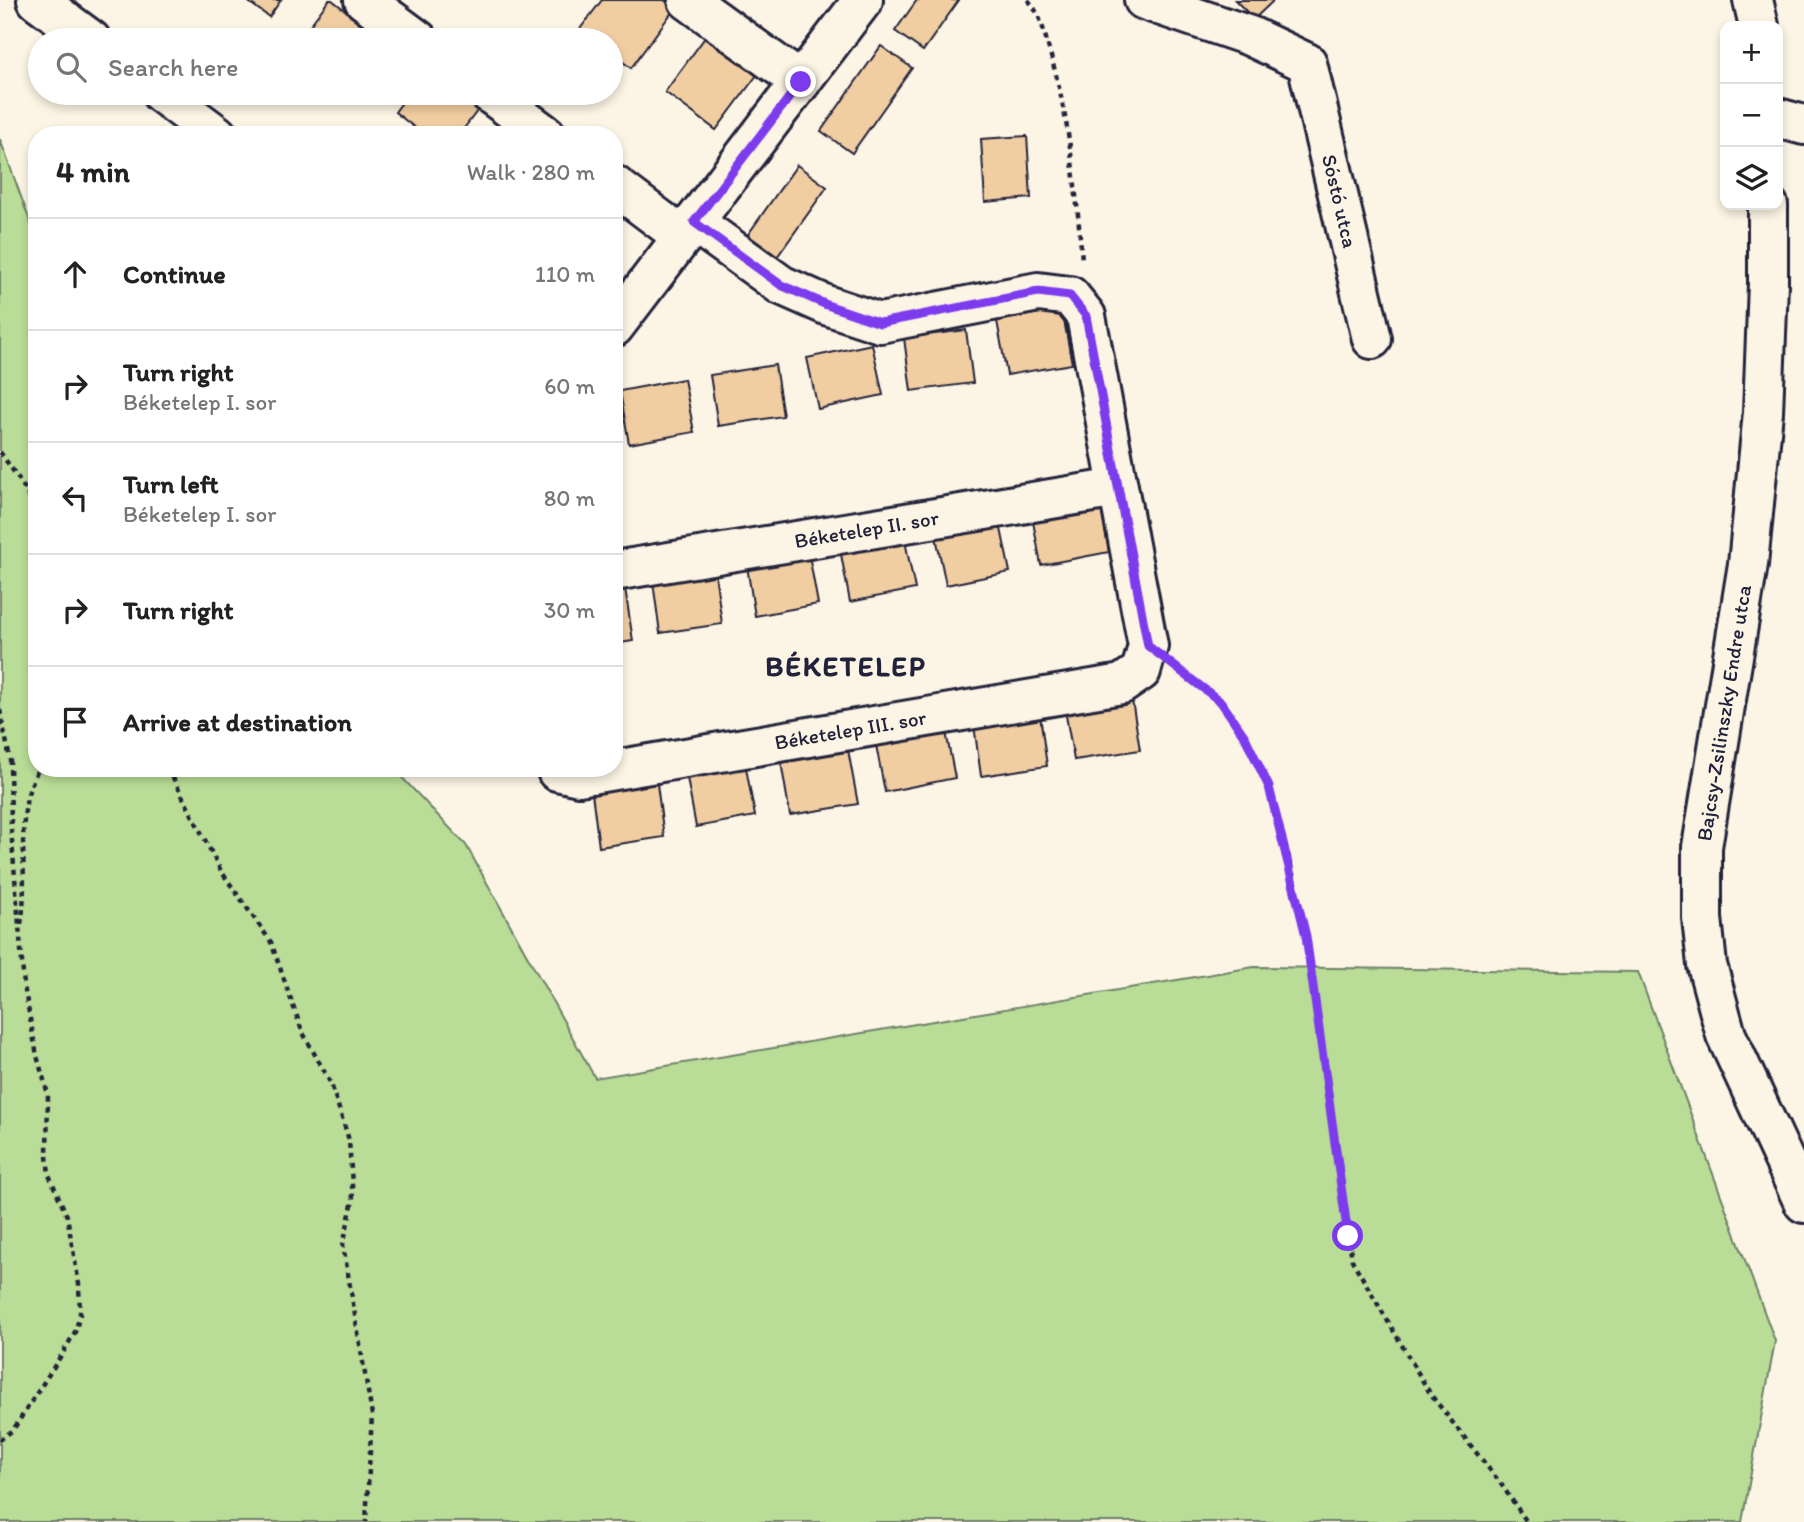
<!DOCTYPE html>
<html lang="en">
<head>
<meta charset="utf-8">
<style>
	body { margin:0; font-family:Itim,sans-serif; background:#f6f6f6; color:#222 }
	.controls { position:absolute; right:21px; top:21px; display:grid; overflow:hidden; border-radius:14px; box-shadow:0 4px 10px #0003 }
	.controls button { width:63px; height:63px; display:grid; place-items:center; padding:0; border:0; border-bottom:2px solid #e0e0e0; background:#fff; color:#222; font:35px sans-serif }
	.stop { position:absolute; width:21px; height:21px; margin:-16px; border:5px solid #7c3aed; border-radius:50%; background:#fff }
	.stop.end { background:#7c3aed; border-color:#fff; box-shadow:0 2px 7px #0008 }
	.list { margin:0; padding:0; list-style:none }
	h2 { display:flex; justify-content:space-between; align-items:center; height:91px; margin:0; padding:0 28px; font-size:30px }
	h2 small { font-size:23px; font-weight:400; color:#767676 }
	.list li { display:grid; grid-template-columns:46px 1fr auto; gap:21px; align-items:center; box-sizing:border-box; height:112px; padding:0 28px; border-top:2px solid #e0e0e0 }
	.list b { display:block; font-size:26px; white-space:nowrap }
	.list p { margin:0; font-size:23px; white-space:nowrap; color:#767676 }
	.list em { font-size:23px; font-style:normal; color:#767676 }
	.icon { flex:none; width:38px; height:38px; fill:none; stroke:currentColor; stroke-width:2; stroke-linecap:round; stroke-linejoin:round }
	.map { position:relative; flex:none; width:1804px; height:1522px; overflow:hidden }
	.search { position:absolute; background:#fff; box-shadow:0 4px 10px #0003; left:28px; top:28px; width:595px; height:77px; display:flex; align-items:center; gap:18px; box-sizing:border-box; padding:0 24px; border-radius:38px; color:#767676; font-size:26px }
	.panel { position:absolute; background:#fff; box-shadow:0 4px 10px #0003; left:28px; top:126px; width:595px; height:651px; border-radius:28px }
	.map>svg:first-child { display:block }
	.green { fill:#b9dd97; stroke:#6e8069; stroke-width:2 }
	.building { fill:#f1cea2; stroke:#22223b; stroke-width:2 }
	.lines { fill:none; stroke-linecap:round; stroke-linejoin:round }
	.minor-casing { stroke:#22223b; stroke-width:44 }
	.path { stroke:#22223b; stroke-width:4.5; stroke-dasharray:5 5; stroke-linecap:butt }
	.minor { stroke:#fcf5e5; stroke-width:38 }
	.route { stroke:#7c3aed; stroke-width:9 }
	.labels { text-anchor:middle; stroke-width:6; stroke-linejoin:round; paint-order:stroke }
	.street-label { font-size:21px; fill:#22223b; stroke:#fcf5e5 }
	.district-label { font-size:28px; font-weight:bold; letter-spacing:2px; fill:#22223b; stroke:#fcf5e5 }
</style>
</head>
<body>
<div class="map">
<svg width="1804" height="1522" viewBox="0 0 1804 1522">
	<rect width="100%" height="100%" fill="#fcf5e5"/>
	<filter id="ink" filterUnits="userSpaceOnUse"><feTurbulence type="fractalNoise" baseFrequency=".0143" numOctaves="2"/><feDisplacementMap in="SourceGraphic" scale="14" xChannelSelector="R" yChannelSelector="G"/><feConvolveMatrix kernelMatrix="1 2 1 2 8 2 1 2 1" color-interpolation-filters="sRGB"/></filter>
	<g filter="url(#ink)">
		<polygon class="green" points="0,139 31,224 37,231 37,768 393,768 466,845 595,1078 1254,967 1638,972 1775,1341 1742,1522 0,1522"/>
		<g class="building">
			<polygon points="246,0 281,0 269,17"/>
			<polygon points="329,0 332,0 381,38 379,40 299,40"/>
			<polygon points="602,0 664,0 675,8 631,68 611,53 611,40 594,40 580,29"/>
			<polygon points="917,0 959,0 923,51 895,31"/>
			<polygon points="1235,0 1274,0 1254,19"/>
			<polygon points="709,32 760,71 716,130 665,92"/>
			<polygon points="881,46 912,68 852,153 821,131"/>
			<polygon points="409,93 462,93 480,107 459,135 424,135 395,112"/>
			<polygon points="1027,136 1031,198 985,202 981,139"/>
			<polygon points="797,165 827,187 777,257 747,236"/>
			<polygon points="1062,309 1072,364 1007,375 997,321"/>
			<polygon points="966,330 973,383 911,391 904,338"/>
			<polygon points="872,344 883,395 818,409 807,358"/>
			<polygon points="775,365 783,416 718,426 710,375"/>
			<polygon points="684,379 694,432 629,444 620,391"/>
			<polygon points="1100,503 1109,552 1041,565 1032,516"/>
			<polygon points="999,519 1010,572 946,585 935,532"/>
			<polygon points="904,536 915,589 850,602 840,549"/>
			<polygon points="809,555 818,604 755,616 747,566"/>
			<polygon points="715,573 722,624 660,633 653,582"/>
			<polygon points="625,588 633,641 614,644 614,590"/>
			<polygon points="1132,700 1140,750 1074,760 1065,710"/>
			<polygon points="1040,715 1047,766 981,776 974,725"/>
			<polygon points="946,732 955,778 885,792 876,745"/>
			<polygon points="848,750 858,804 790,815 781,762"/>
			<polygon points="746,768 755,816 696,827 687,778"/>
			<polygon points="657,784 664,837 599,847 592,793"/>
		</g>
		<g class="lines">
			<defs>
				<g id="minor">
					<polyline points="37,0 91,40"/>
					<polyline points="364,0 418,40"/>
					<polyline points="688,0 801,82"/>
					<path id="s1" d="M1144,0L1250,36L1307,63L1372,339"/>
					<polyline points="1753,0 1759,26"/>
					<polyline points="161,93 217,135"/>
					<polyline points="489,93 546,135"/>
					<polyline points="1778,118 1804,125"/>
					<polyline points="614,185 683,237"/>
					<polyline points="1768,205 1768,283 1763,412 1748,564 1702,847 1702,918 1707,965 1726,1035 1804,1203"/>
					<polyline points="614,327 863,0"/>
					<path id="s2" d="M614,571L1118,488"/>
					<path id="s3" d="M556,768L557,771L579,776L1122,684L1141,671L1148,646L1086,316L1070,296L1038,292L880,323L826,305L781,285L694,222"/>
				</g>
			</defs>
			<use href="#minor" class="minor-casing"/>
			<g class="path">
				<path d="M1028,0C1042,16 1044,33 1050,53C1070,121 1076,190 1082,260"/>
				<polyline points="0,452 21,482 37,513"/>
				<polyline points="1179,670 1221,702 1245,737 1269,787 1290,863 1306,936 1352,1260 1431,1395 1501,1484 1527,1522"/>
				<polyline points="0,710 10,759 11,829 24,986 37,1056 48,1094 47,1156 49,1175 67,1216 79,1284 80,1315 75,1332 64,1351 13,1430 0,1440"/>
				<polyline points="168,768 221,871 271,942 302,1031 331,1084 349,1140 353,1200 343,1245 372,1415 366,1522"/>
				<path d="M21,924C28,884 19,844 26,804C27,792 34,780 38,768"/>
			</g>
			<use href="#minor" class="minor"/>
		</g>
	</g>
	<g class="lines" filter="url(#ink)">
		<polyline class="route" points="801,82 694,222 781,285 827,305 880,323 1038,292 1070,296 1086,316 1148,646 1221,702 1245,737 1269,787 1306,936 1348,1236"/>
	</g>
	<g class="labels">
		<g class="street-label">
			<text dy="7" stroke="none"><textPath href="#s1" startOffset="317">Sóstó utca</textPath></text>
			<text dy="7" stroke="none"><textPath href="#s2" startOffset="256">Béketelep II. sor</textPath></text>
			<text transform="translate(1724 713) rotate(-81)" y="7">Bajcsy-Zsilinszky Endre utca</text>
			<text dy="7" stroke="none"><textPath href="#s3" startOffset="301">Béketelep III. sor</textPath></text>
		</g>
		<g class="district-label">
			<text x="846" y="676">BÉKETELEP</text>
		</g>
	</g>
</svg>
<div class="controls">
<button>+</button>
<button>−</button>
<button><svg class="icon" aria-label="layers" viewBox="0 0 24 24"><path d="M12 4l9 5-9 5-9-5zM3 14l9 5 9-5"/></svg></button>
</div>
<div class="stop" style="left:1348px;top:1236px"></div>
<div class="stop end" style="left:801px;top:82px"></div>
<div class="search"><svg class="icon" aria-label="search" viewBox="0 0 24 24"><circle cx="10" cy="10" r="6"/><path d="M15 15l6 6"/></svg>Search here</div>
<section class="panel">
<h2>4 min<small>Walk · 280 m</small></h2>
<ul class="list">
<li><svg class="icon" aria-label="ahead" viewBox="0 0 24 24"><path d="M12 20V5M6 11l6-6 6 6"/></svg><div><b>Continue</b></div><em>110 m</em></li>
<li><svg class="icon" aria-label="right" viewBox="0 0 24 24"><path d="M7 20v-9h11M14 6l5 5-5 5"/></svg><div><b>Turn right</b><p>Béketelep I. sor</p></div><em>60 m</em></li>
<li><svg class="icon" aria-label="left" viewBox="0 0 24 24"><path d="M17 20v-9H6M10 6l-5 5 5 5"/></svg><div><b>Turn left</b><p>Béketelep I. sor</p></div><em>80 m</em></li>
<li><svg class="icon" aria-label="right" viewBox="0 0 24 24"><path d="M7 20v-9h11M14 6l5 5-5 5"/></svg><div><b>Turn right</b></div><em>30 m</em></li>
<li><svg class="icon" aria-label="arrive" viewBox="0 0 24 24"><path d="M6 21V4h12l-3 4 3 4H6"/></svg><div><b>Arrive at destination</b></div></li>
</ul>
</section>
</div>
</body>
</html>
